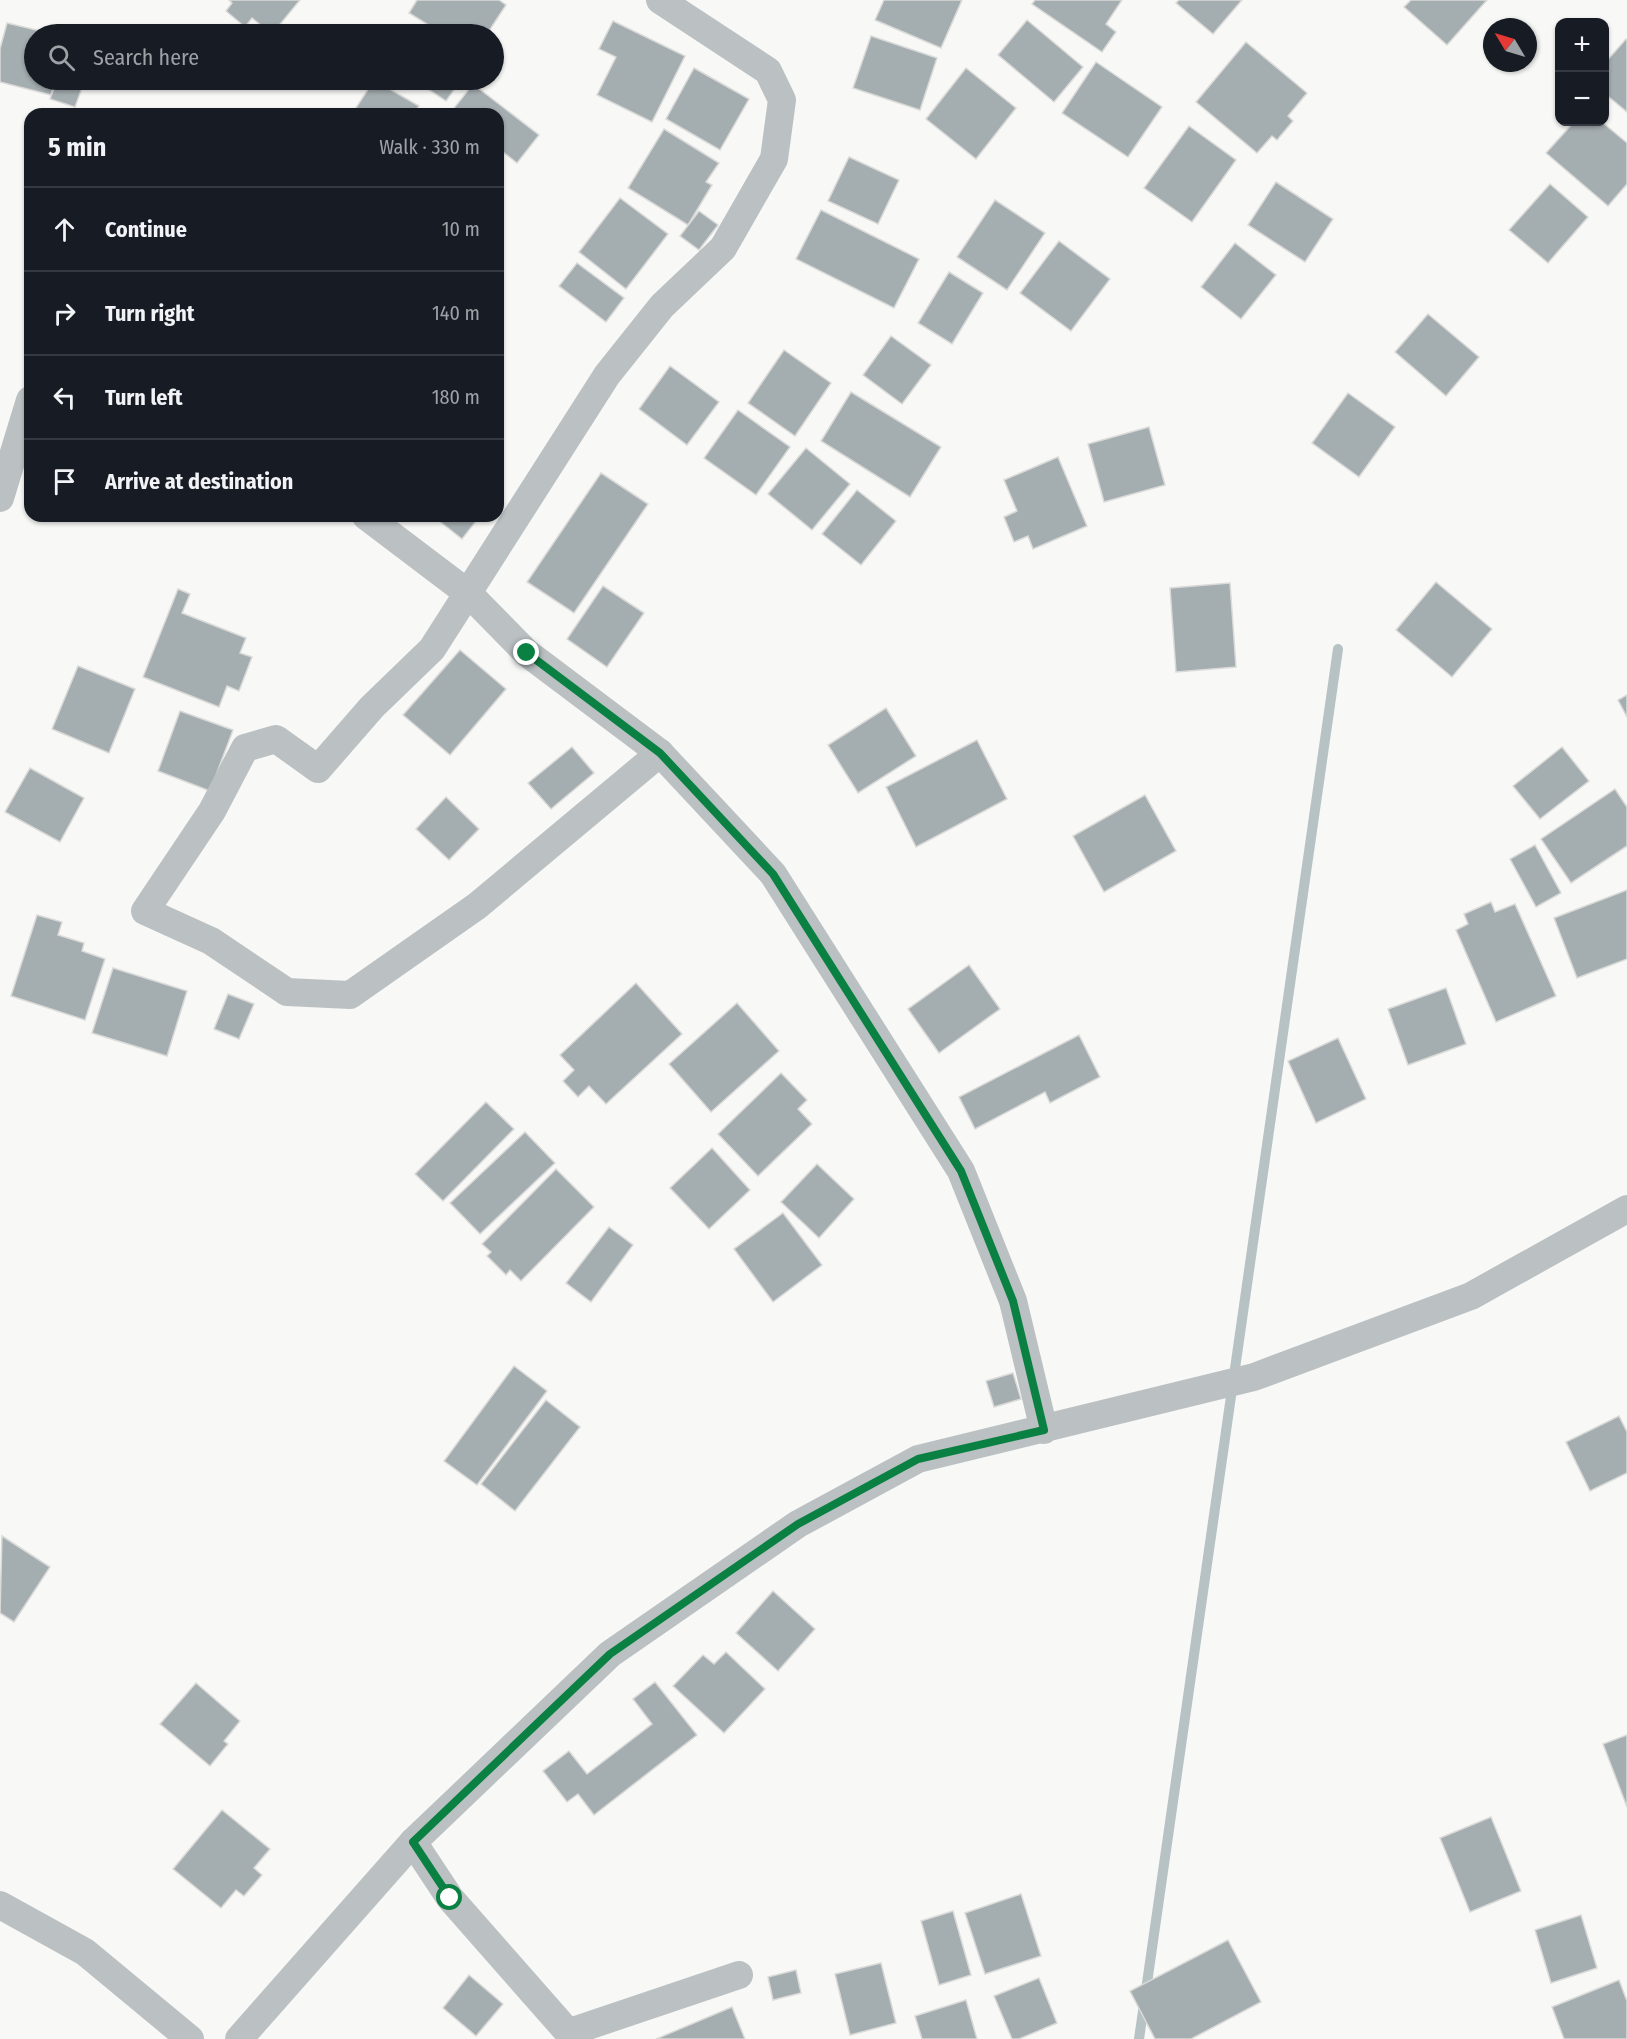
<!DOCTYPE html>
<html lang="en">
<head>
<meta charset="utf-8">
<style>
	body { margin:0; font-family:"Fira Sans Condensed",sans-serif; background:#242831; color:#f1f3f6 }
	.controls { position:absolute; right:18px; top:18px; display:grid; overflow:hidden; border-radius:12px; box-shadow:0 2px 4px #0004 }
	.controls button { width:54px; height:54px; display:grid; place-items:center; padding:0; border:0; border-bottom:2px solid #363941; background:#171b24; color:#f1f3f6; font:30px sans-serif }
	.compass { position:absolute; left:1483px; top:18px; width:54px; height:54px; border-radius:50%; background:#171b24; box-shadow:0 2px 4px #0004; rotate:308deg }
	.stop { position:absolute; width:18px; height:18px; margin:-14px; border:4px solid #0b8043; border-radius:50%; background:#fff }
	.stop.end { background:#0b8043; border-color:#fff; box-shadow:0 2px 6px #0008 }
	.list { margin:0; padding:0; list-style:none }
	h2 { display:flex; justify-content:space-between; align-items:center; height:78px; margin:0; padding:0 24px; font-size:26px }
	h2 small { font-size:20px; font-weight:400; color:#9ea1a6 }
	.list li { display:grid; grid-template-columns:39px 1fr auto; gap:18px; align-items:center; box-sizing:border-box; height:84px; padding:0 24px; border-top:2px solid #363941 }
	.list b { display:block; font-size:22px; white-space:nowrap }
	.list em { font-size:20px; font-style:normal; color:#9ea1a6 }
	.icon { flex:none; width:33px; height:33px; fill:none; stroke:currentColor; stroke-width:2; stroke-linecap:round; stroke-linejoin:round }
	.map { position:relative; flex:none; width:1627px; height:2039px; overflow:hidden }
	.search { position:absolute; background:#171b24; box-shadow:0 2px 4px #0004; left:24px; top:24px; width:480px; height:66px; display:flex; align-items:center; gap:15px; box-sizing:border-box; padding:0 21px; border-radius:33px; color:#9ea1a6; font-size:22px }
	.panel { position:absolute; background:#171b24; box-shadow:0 2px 4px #0004; left:24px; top:108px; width:480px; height:414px; border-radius:18px }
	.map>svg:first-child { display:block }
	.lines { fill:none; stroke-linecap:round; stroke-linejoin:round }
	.stream { stroke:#b6c2c4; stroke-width:10 }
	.building { fill:#a4adb0; stroke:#dadad8; stroke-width:1.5 }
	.minor { stroke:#bbc1c3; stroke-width:28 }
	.route { stroke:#0b8043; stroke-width:8 }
</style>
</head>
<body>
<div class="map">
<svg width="1627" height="2039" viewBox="0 0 1627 2039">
	<rect width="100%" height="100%" fill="#f8f8f6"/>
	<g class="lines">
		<polyline class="stream" points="1139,2039 1338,649"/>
	</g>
	<g class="building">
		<polygon points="229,0 300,0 272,34 252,18 245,27 226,11 232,3"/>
		<polygon points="417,0 499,0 506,5 487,34 443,34 409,13"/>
		<polygon points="884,0 962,0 941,48 875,20"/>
		<polygon points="1035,0 1122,0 1106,24 1116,32 1102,52 1032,4"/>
		<polygon points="1179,0 1242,0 1213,34 1176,3"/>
		<polygon points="1411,0 1487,0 1447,45 1404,7"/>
		<polygon points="1027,20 1083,67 1054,102 998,55"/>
		<polygon points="613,21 685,56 652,122 597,95 616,57 599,49"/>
		<polygon points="7,23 53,34 34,34 34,80 55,80 51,95 0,82 0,49"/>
		<polygon points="871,36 937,58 920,110 853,88"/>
		<polygon points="1626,39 1627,40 1627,112 1604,93 1604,64"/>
		<polygon points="1246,42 1307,93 1288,116 1293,121 1277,140 1272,136 1257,153 1196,102"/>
		<polygon points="1096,62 1162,107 1128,157 1062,113"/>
		<polygon points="694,68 749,99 720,150 666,119"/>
		<polygon points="966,68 1016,108 976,159 926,119"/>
		<polygon points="57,80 82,88 75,107 50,99"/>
		<polygon points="374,80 419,106 413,114 352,114"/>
		<polygon points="414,80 461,80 446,101"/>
		<polygon points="473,84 539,135 517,163 498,148 498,114 454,114 451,112"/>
		<polygon points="1574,122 1602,122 1627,143 1627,184 1608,206 1546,153"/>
		<polygon points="1189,126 1236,160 1192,222 1144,188"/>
		<polygon points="664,129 719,163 706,182 712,185 688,225 628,188"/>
		<polygon points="849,157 899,180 878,224 828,201"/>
		<polygon points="1276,182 1333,219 1305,262 1248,225"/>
		<polygon points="1550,184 1588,217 1548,263 1509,230"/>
		<polygon points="620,198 668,234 626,289 579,252"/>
		<polygon points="995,200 1045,233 1007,290 957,257"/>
		<polygon points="821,210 919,259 894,308 796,259"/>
		<polygon points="699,211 718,225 699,250 680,236"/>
		<polygon points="1059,241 1110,279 1071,331 1020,293"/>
		<polygon points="1235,243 1276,275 1241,319 1201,287"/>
		<polygon points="577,263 624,298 606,322 559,286"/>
		<polygon points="949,272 983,293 952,344 918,323"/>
		<polygon points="1428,314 1479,357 1446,396 1395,352"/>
		<polygon points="891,336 931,365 902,404 863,375"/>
		<polygon points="784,350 831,383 795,436 748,403"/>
		<polygon points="670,366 719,402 687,445 639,409"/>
		<polygon points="851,392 941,447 910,497 821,441"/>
		<polygon points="1348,393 1395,427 1359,477 1312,443"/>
		<polygon points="738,410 790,447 756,495 704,458"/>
		<polygon points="1149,427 1165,485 1104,502 1088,444"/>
		<polygon points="806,448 850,484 812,530 768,494"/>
		<polygon points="1058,457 1087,526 1033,549 1028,536 1014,542 1004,517 1017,511 1004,480"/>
		<polygon points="601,473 648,504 574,613 527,582"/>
		<polygon points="857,490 896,521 861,565 822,534"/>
		<polygon points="433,516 480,516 462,539"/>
		<polygon points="1436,582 1492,629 1452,677 1396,630"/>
		<polygon points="1230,583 1236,667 1176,672 1170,588"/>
		<polygon points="603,586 644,613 607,667 567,639"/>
		<polygon points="178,589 190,594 182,613 246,638 240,653 252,657 239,691 227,686 219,707 143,677"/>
		<polygon points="460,650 506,689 450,755 403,715"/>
		<polygon points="78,666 135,689 109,753 52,729"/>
		<polygon points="1627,695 1627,717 1618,700"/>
		<polygon points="886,708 916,756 858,793 828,745"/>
		<polygon points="180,711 233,730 210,791 158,771"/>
		<polygon points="977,740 1007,799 916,847 886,787"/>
		<polygon points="572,747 594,773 551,809 528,783"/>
		<polygon points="1562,747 1589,781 1540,819 1513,786"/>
		<polygon points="30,768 84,798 60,842 5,812"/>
		<polygon points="1615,789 1627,807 1627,846 1571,883 1541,839"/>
		<polygon points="1145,795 1176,851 1104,892 1073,836"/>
		<polygon points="446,797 479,829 449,860 416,829"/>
		<polygon points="1535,845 1561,893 1536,907 1510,859"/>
		<polygon points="1627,890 1627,959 1577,978 1554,918"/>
		<polygon points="1491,902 1495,912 1515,904 1556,996 1496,1022 1456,930 1468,924 1464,914"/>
		<polygon points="37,915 62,922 58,935 84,943 82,951 105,959 85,1020 11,996"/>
		<polygon points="969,965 1000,1009 939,1053 908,1009"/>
		<polygon points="113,968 187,991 167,1056 92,1033"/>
		<polygon points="636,983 682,1034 606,1104 589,1086 578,1097 563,1081 574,1070 560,1055"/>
		<polygon points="1446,988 1466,1044 1408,1065 1388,1009"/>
		<polygon points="228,994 254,1004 239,1039 214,1029"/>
		<polygon points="737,1003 779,1051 711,1112 669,1064"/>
		<polygon points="1079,1035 1100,1077 1050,1103 1045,1092 975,1129 959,1097"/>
		<polygon points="1338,1038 1366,1099 1316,1123 1288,1061"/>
		<polygon points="781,1073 807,1100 798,1109 812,1124 758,1176 718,1134"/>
		<polygon points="486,1102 514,1129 443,1201 415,1174"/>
		<polygon points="525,1132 555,1163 480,1234 450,1203"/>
		<polygon points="712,1148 750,1190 709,1229 670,1188"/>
		<polygon points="817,1164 854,1199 819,1238 781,1202"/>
		<polygon points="556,1169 594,1207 521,1281 510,1270 506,1275 487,1256 491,1252 482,1244"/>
		<polygon points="783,1213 822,1265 773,1302 734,1249"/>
		<polygon points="609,1227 633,1245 591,1302 566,1283"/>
		<polygon points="514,1366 547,1391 477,1485 444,1461"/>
		<polygon points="1013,1373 1021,1399 994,1407 986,1381"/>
		<polygon points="546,1400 580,1427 515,1511 481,1484"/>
		<polygon points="1619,1416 1627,1432 1627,1473 1590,1491 1566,1442"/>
		<polygon points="2,1536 50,1567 14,1622 0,1613"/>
		<polygon points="773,1591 815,1629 778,1671 736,1633"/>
		<polygon points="726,1652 765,1689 724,1733 673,1686 703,1655 714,1664"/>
		<polygon points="655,1682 697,1735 594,1815 578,1794 567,1802 543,1771 569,1751 587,1774 652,1724 633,1699"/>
		<polygon points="196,1683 240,1721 224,1741 228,1744 210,1766 160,1724"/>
		<polygon points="1627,1735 1627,1807 1603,1744"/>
		<polygon points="222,1810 270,1849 254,1868 262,1875 244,1896 236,1890 221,1908 173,1869"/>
		<polygon points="1491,1817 1521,1891 1470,1912 1440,1838"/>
		<polygon points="1021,1894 1041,1956 985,1974 965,1913"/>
		<polygon points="953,1911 971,1975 939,1985 921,1921"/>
		<polygon points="1581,1915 1597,1968 1551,1983 1535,1930"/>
		<polygon points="1228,1940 1261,2002 1191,2039 1155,2039 1130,1991"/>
		<polygon points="881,1963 896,2023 850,2035 835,1974"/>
		<polygon points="796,1970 801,1993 773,2000 768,1977"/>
		<polygon points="469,1975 503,2004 476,2036 443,2008"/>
		<polygon points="1039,1978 1057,2023 1019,2039 1012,2039 994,1996"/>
		<polygon points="1619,1980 1627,2001 1627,2039 1564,2039 1552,2007"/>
		<polygon points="966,2000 977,2039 922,2039 915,2016"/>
		<polygon points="732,2007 745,2039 656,2039"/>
	</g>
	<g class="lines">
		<g class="minor">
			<polyline points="0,498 30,400"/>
			<polyline points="366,516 469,594 527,653 660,753 773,874 961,1171 1013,1301 1044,1430"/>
			<polyline points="660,753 477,906 350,995 287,992 211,941 145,911 212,811 245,748 276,739 318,769 372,707 432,649 607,375 662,306 723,248 774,159 782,100 768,71 660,0"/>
			<polyline points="413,1842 450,1898 574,2039"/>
			<polyline points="0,1905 85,1952 190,2039"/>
			<polyline points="570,2032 739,1975"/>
			<polyline points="239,2039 413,1842 610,1654 798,1524 918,1459 1254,1377 1471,1296 1627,1209"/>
		</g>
	</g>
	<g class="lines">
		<polyline class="route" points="450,1898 413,1842 610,1654 798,1524 918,1459 1044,1430 1013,1301 961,1171 773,874 660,753 527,653"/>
	</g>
</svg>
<div class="controls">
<button>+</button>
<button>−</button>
</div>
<svg class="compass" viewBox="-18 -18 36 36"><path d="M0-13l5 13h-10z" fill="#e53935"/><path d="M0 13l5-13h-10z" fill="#9ea1a6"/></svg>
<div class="stop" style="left:450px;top:1898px"></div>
<div class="stop end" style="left:527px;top:653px"></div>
<div class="search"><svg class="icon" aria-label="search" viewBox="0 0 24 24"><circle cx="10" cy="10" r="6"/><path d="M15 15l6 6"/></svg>Search here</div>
<section class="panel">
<h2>5 min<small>Walk · 330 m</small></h2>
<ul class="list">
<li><svg class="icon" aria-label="ahead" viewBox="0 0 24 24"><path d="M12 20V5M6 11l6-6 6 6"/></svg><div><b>Continue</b></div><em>10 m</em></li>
<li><svg class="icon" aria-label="right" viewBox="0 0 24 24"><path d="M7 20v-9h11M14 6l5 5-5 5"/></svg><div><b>Turn right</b></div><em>140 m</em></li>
<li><svg class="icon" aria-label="left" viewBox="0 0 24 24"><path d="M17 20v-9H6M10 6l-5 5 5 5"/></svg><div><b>Turn left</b></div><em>180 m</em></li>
<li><svg class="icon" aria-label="arrive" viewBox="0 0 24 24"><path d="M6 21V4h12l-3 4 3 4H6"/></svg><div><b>Arrive at destination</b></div></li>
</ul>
</section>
</div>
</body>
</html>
